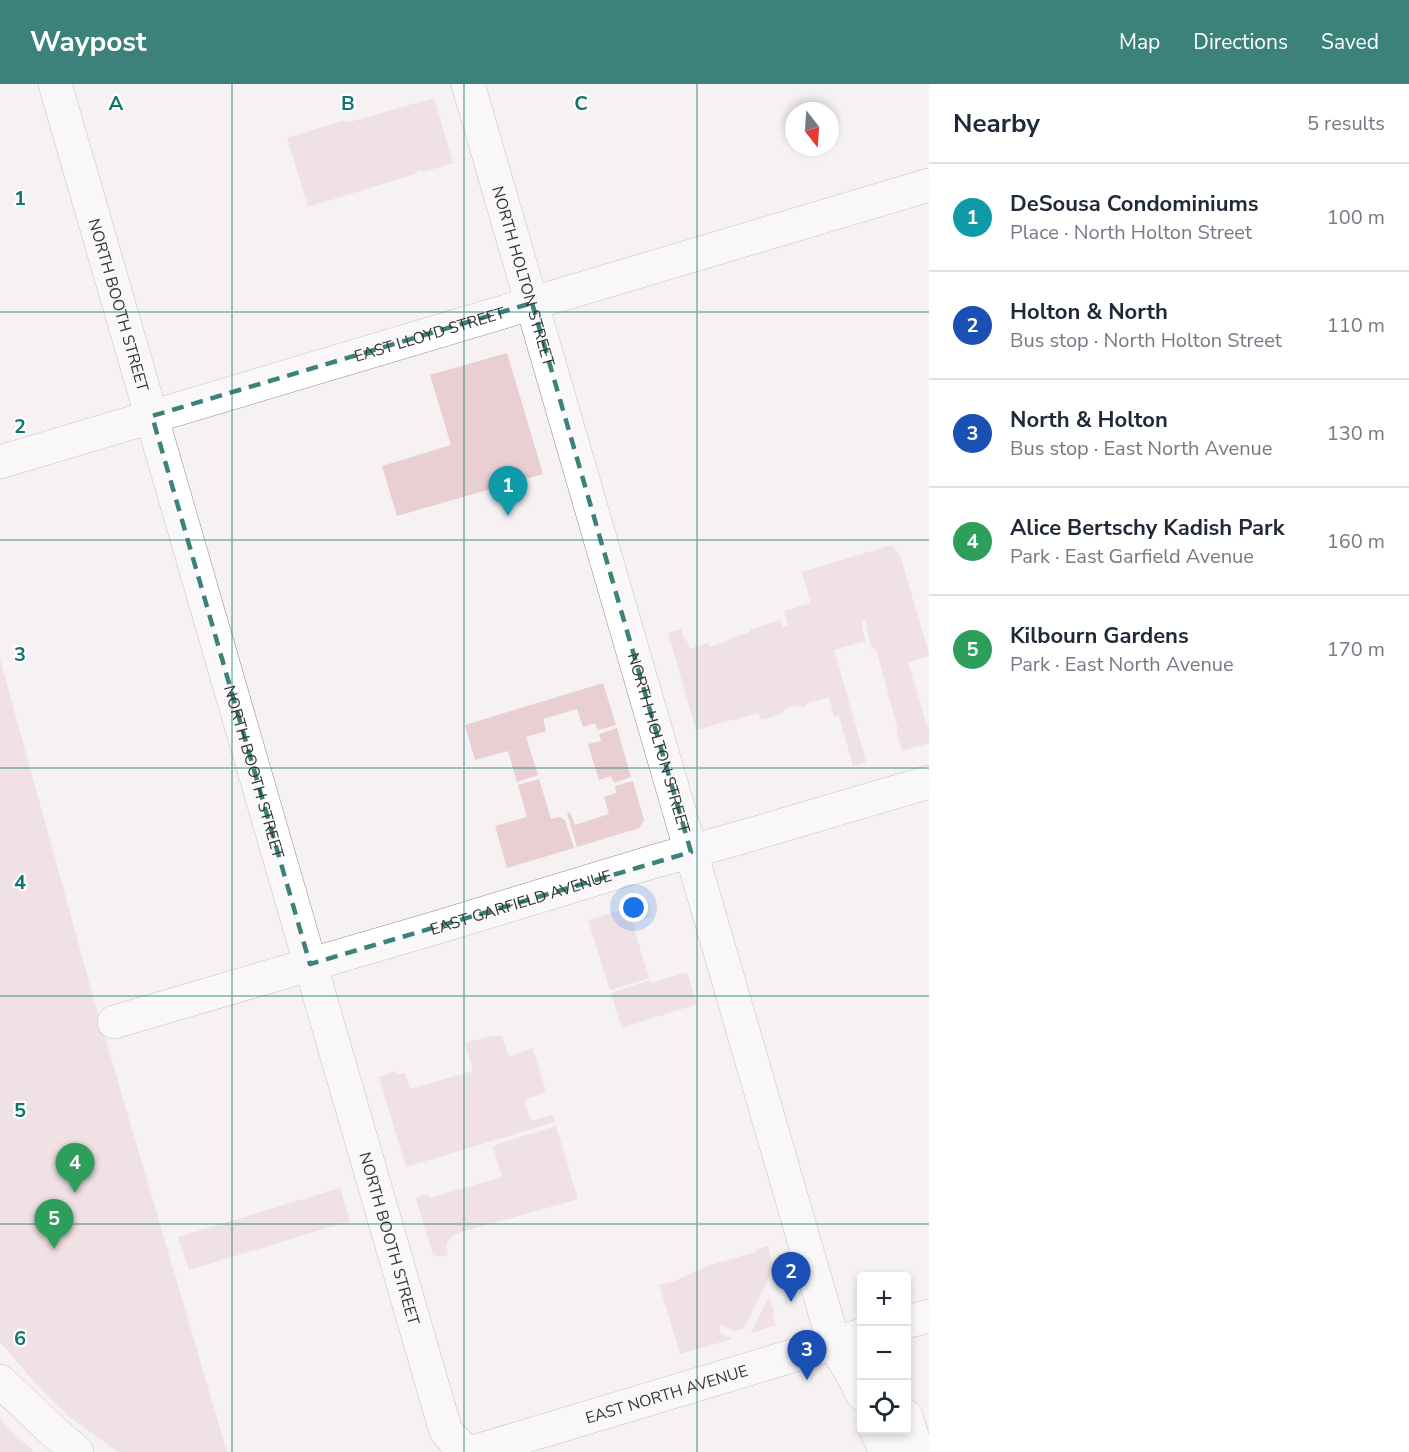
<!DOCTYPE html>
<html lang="en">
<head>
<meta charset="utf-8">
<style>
	body { margin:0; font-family:"Nunito Sans",sans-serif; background:#f6f6f7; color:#1f2937 }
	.controls { position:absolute; right:18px; bottom:18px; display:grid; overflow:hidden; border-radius:6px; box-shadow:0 3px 9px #0003 }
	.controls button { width:54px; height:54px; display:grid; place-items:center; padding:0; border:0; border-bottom:2px solid #e0e1e3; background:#fff; color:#1f2937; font:30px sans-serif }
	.compass { position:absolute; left:785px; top:18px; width:54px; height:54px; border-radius:50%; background:#fff; box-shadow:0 3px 9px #0003; rotate:163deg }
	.you { position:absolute; left:634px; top:824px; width:21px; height:21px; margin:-15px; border:4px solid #fff; border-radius:50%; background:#1a73e8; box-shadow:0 0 0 9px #1a73e833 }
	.badge { display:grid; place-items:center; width:39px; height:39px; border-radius:50%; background:#3c827b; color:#fff; font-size:20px; font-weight:700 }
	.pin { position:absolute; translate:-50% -50px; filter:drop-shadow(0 2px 3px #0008) }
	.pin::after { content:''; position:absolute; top:32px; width:21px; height:18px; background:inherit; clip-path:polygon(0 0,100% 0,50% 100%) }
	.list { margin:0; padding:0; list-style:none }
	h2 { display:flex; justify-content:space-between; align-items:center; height:78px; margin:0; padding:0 24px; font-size:26px }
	h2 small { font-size:20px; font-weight:400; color:#747a83 }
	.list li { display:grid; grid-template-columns:39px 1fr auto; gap:18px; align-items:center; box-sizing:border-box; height:108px; padding:0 24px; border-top:2px solid #e0e1e3 }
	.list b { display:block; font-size:22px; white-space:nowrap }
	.list p { margin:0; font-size:20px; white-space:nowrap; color:#747a83 }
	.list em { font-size:20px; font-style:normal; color:#747a83 }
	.icon { flex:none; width:33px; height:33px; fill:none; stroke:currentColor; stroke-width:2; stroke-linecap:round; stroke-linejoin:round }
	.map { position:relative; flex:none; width:929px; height:1368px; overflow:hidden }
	header { display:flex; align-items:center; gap:36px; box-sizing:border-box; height:84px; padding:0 30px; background:#3c827b; color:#fff }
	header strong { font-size:28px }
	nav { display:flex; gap:33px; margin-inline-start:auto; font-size:21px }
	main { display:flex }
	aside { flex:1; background:#fff }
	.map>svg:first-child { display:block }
	.green { fill:#e9ced2 }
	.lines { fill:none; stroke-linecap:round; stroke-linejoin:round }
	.minor-casing { stroke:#8f8b8c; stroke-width:34 }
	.major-casing { stroke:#8f8b8c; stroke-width:34 }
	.minor { stroke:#fff; stroke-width:33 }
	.major { stroke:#fff; stroke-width:33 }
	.marked { fill:none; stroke:#3c827b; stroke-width:4.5; stroke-dasharray:12 8; stroke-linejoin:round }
	.grid { fill:none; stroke:#0f766e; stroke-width:1.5; stroke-opacity:0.55 }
	.labels { text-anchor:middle; stroke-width:4.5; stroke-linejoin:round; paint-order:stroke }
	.street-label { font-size:16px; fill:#363535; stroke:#fff }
	.grid-label { font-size:20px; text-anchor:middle; font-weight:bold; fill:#0f766e; stroke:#fff; stroke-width:4.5; stroke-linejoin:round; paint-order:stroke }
</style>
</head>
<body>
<header>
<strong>Waypost</strong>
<nav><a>Map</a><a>Directions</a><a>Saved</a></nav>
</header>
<main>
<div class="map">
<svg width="929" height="1368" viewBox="0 0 929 1368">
	<rect width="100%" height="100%" fill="#f6f1f2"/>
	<g class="green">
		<polygon points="434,14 453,79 424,88 421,86 417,88 415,90 308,123 287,54 342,37 350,38"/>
		<polygon points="507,269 543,390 397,432 382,382 451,361 430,291"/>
		<polygon points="892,461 901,474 929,570 929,572 908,578 927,642 929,641 929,659 902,667 896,647 898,646 877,568 874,564 872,565 867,547 867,541 865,535 862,536 863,547 866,557 834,566 866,678 853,682 839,632 834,633 829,613 807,619 805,623 794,622 787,624 781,630 761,636 758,629 696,646 668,549 681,545 684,555 686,555 690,565 708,559 710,563 731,556 730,554 750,548 750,546 780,536 783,543 788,541 784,527 811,519 802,488"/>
		<polygon points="0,575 94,916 227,1368 118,1368 70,1333 37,1301 0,1258"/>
		<polygon points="603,599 616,641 598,646 595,639 583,643 577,625 543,635 546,647 526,653 538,691 517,698 508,667 475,676 465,641"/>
		<polygon points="617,644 631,693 614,699 611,692 599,696 588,660 601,657 599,650"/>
		<polygon points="539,695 551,735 560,733 565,736 574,764 507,784 495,742 527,733 518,701"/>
		<polygon points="633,697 644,736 639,744 577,763 567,729 570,728 575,741 609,730 604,713 616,709 615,702"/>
		<polygon points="648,818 652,832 632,838 649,894 610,906 588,836"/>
		<polygon points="687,888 697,920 622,944 611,909 650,896 651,899"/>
		<polygon points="490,952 502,952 509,972 533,964 546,1008 524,1016 531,1037 553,1031 555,1038 406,1083 379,993 396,987 397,991 405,989 410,1005 473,987 465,959"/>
		<polygon points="556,1042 578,1115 455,1150 449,1155 446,1161 448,1171 440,1173 433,1171 416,1114 428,1110 430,1114 502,1093 493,1063 498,1060"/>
		<polygon points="340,1104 350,1137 189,1186 178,1153"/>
		<path d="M768,1162L774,1186L770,1191L744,1244L735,1247L721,1241L719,1248L732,1255L680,1270L659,1200C675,1199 686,1192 700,1185C716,1178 738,1174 755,1168V1166Z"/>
		<polygon points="769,1212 774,1229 772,1230 776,1241 751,1249"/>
		<polygon points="0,1334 8,1344 34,1368 0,1368"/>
	</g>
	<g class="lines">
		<defs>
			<g id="minor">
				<path id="s1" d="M55,0L442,1334L446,1347L465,1368"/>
				<path id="s2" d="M0,378L929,101"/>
				<path id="s3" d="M114,938L435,844L652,778L739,754L929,698"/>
			</g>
			<g id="major">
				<path id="s4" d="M468,0L834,1260L855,1295L862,1310"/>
				<polyline points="906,1238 929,1232"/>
				<polyline points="0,1297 54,1348 77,1368"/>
				<polyline points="906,1332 917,1368"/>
				<polyline points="876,1346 886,1368"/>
				<path id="s5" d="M473,1368L862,1251"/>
			</g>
		</defs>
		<use href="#minor" class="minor-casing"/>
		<use href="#major" class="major-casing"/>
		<use href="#minor" class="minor"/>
		<use href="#major" class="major"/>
	</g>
	<path d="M0 0H929V1368H0ZM532,219L691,768L310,880L152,332Z" fill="#f6f1f2" fill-opacity=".55" fill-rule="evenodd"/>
	<path class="marked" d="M532,219L691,768L310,880L152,332Z"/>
	<path class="grid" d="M232,0V1368M464,0V1368M697,0V1368M0,228H929M0,456H929M0,684H929M0,912H929M0,1140H929"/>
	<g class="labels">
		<g class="street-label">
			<text dy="6" stroke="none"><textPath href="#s4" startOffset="200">NORTH HOLTON STREET</textPath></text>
			<text dy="6" stroke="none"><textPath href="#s1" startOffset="230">NORTH BOOTH STREET</textPath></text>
			<text dy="6" stroke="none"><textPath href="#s2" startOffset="448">EAST LLOYD STREET</textPath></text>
			<text dy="6" stroke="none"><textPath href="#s4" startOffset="686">NORTH HOLTON STREET</textPath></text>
			<text dy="6" stroke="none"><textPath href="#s1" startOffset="716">NORTH BOOTH STREET</textPath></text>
			<text dy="6" stroke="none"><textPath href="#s3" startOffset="424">EAST GARFIELD AVENUE</textPath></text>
			<text dy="6" stroke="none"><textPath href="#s1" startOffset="1202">NORTH BOOTH STREET</textPath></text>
			<text dy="6" stroke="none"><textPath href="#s5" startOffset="202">EAST NORTH AVENUE</textPath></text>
		</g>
	</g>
	<g class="grid-label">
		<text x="116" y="26">A</text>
		<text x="348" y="26">B</text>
		<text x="581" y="26">C</text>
		<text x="20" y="121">1</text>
		<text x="20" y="349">2</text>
		<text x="20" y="577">3</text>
		<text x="20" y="805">4</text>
		<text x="20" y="1033">5</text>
		<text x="20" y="1261">6</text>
	</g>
</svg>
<div class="controls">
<button>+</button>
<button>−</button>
<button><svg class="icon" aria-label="locate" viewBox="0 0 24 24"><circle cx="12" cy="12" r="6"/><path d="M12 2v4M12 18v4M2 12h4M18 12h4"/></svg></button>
</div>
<svg class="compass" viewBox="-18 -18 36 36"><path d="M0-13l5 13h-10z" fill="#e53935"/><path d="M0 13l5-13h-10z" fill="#747a83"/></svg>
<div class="you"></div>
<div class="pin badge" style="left:508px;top:432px;background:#0f9aa8">1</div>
<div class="pin badge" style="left:791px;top:1218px;background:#1a4fb4">2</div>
<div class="pin badge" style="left:807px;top:1296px;background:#1a4fb4">3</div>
<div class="pin badge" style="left:75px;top:1109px;background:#2e9e5b">4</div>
<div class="pin badge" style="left:54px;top:1165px;background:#2e9e5b">5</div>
</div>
<aside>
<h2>Nearby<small>5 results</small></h2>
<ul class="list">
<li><span class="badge" style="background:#0f9aa8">1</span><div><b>DeSousa Condominiums</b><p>Place · North Holton Street</p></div><em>100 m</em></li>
<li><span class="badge" style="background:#1a4fb4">2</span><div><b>Holton &amp; North</b><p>Bus stop · North Holton Street</p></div><em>110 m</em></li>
<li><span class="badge" style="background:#1a4fb4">3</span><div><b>North &amp; Holton</b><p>Bus stop · East North Avenue</p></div><em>130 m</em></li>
<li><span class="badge" style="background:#2e9e5b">4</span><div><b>Alice Bertschy Kadish Park</b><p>Park · East Garfield Avenue</p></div><em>160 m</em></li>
<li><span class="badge" style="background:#2e9e5b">5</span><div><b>Kilbourn Gardens</b><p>Park · East North Avenue</p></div><em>170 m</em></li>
</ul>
</aside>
</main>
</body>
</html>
